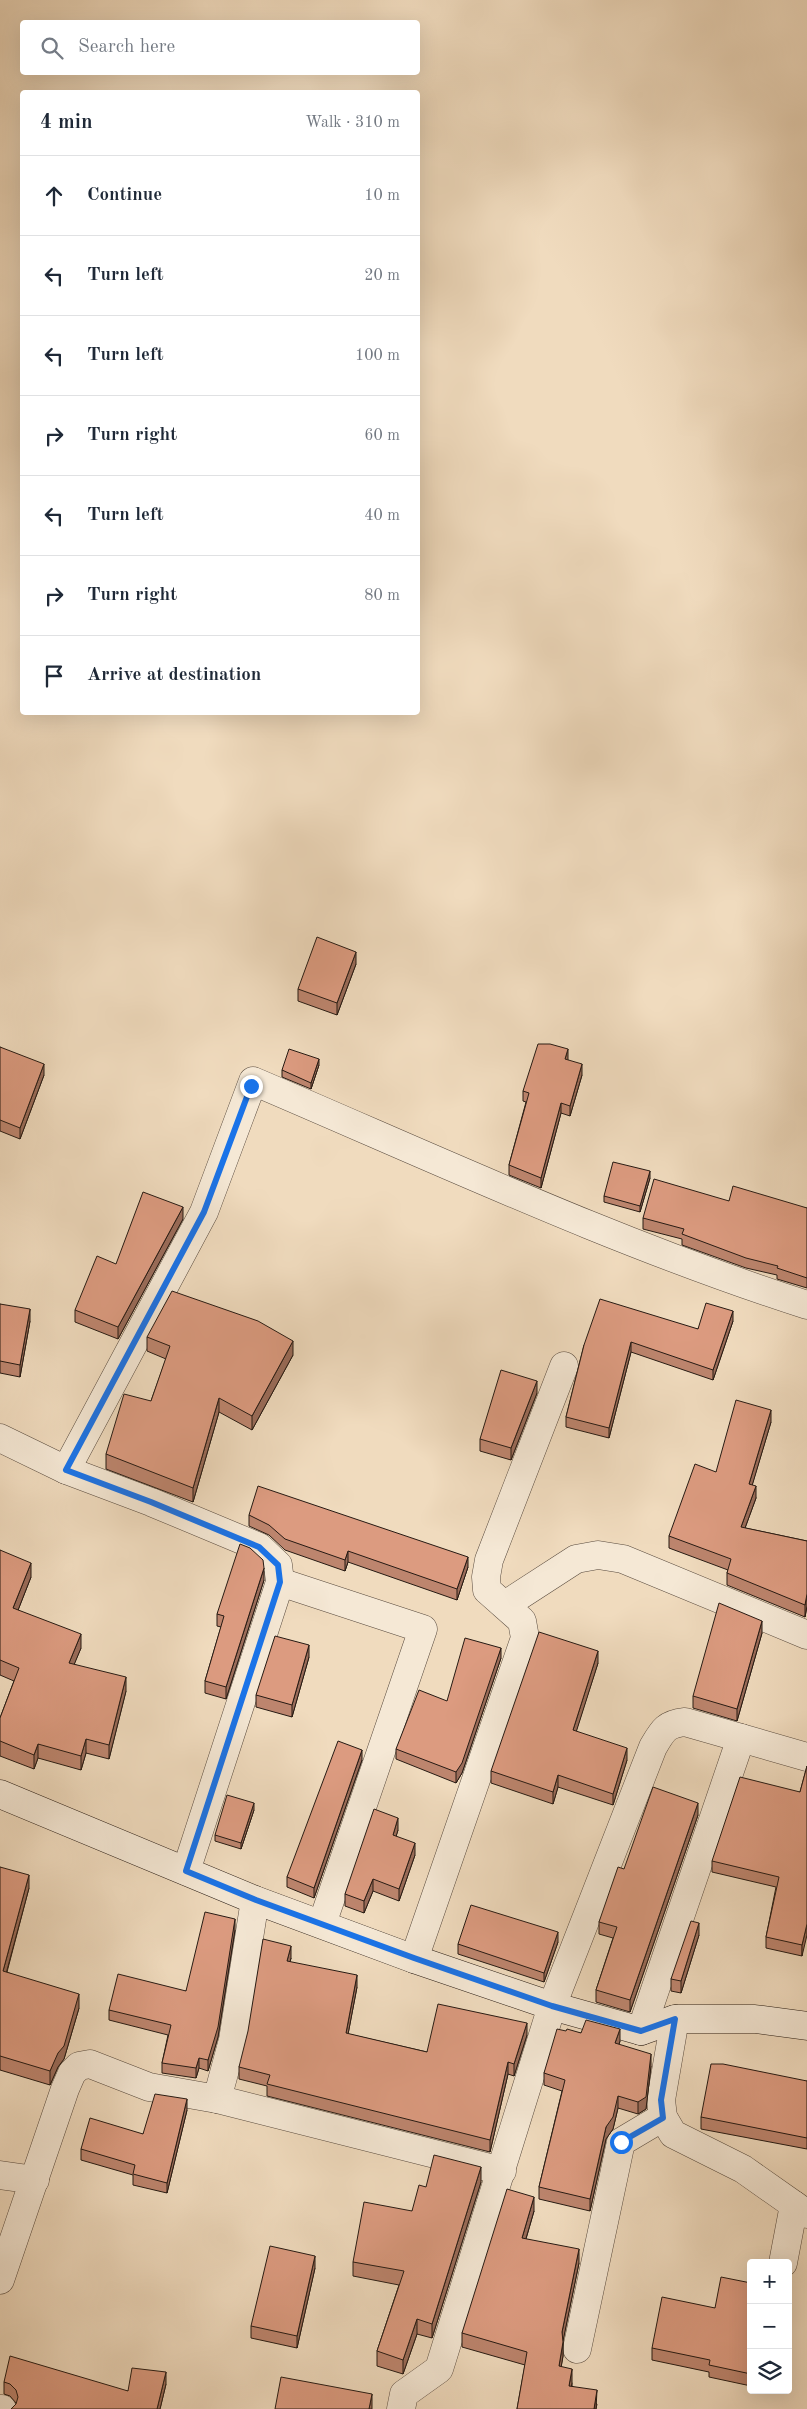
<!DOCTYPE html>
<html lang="en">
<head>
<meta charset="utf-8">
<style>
	body { margin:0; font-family:"Old Standard TT",serif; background:#f2f2f3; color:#1f2937 }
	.controls { position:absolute; right:15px; bottom:15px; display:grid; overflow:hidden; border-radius:5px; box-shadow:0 5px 20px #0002 }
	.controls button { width:45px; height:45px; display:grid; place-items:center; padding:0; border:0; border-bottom:1px solid #e0e1e3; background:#fff; color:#1f2937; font:25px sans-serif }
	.stop { position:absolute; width:15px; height:15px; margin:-11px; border:4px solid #1a73e8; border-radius:50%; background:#fff }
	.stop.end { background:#1a73e8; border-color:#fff; box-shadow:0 1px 5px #0008 }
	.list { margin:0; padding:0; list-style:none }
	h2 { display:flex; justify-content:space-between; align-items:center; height:65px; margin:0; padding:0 20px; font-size:21px }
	h2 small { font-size:16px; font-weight:400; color:#747a83 }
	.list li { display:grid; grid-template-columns:32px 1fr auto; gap:15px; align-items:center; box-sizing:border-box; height:80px; padding:0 20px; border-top:1px solid #e0e1e3 }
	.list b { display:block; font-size:19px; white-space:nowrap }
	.list em { font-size:16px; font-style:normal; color:#747a83 }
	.icon { flex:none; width:28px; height:28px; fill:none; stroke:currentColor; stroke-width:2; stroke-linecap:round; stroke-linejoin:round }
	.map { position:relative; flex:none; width:807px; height:2409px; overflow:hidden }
	.search { position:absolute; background:#fff; box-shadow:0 5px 20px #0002; left:20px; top:20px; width:400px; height:55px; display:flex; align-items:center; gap:12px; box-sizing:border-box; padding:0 18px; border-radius:5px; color:#747a83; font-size:19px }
	.panel { position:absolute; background:#fff; box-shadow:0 5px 20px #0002; left:20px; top:90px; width:400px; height:625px; border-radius:5px }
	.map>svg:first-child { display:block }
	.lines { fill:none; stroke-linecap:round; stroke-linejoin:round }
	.street-casing { stroke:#584a3e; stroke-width:29 }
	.secondary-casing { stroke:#261a13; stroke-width:29 }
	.street { stroke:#f5e8d5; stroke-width:28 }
	.secondary { stroke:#f5e8d5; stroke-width:28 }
	.wall { fill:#bd856e; stroke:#261a13 }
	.shaded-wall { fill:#9a6c5a; stroke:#261a13 }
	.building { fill:#dc9b80; stroke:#261a13 }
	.route { stroke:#1a73e8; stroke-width:6 }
</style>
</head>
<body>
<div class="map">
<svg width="807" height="2409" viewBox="0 0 807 2409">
	<rect width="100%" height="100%" fill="#f0dbbe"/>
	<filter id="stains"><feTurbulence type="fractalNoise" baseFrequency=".004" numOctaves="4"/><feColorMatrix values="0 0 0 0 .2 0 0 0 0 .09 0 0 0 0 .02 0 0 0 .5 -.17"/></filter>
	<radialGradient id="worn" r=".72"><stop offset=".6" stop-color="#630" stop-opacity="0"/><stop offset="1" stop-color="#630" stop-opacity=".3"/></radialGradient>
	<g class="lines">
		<defs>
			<g id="street">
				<polyline points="0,1438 66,1470 151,1502 259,1547 278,1565 280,1582 186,1871"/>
				<path d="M66,1470L204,1212L253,1081C436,1159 617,1244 807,1305"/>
				<polyline points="280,1582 423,1629 322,1924"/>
				<polyline points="505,1605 576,1559 598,1555 623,1559 807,1635"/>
				<polyline points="414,1959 525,1638 522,1621 487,1590 486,1577 489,1560 564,1366"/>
				<polyline points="675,2019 661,2100 663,2117 673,2134 743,2169 807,2214"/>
				<polyline points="641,2031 741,1738"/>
				<polyline points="217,2099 502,2171"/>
				<polyline points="0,2175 35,2180"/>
				<polyline points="783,2263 794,2205"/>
				<polyline points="0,2280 65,2089 72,2073 79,2066 90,2064 149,2087 217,2099 233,2040 255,1900"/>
				<polyline points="577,2349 621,2142 663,2117"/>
				<polyline points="0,2409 2,2409"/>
				<path d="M401,2409L404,2394L439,2369L552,2006L653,1747C663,1730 666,1724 685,1722L807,1757"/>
			</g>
			<polyline id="secondary" points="0,1794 255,1900 414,1959 552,2006 641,2031 675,2019 755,2019 807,2026"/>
		</defs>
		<use href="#street" class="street-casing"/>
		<use href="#secondary" class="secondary-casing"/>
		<use href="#street" class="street"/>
		<use href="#secondary" class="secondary"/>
	</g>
	<g class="wall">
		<polygon points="356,964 337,1015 298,1001 298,989"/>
		<polygon points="0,1047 44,1075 20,1139 0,1131"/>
		<polygon points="568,1060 582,1075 570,1116 561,1113 541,1188 509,1175 509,1165 526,1102 523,1101 523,1091"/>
		<polygon points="319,1065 311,1089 282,1077 282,1070"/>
		<polygon points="650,1178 640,1212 604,1202 604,1196"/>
		<polygon points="729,1201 807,1208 807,1288 777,1279 777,1275 746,1268 682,1245 682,1239 643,1229 643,1218"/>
		<polygon points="183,1219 118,1339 75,1322 75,1310"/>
		<polygon points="0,1304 30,1321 20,1377 0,1373"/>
		<polygon points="733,1321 713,1380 631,1352 609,1438 566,1427 566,1417 584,1345 698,1329"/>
		<polygon points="147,1337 293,1355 252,1430 219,1412 193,1502 106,1469 106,1454 151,1401 166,1359 147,1351"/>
		<polygon points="537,1393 511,1460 480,1451 480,1439"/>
		<polygon points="771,1422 752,1485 756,1498 745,1528 807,1541 807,1606 805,1617 727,1585 727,1573 728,1570 669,1548 669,1536 716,1472"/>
		<polygon points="249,1515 468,1567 457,1600 348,1562 345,1571 285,1550 269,1535 249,1526"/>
		<polygon points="0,1550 31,1577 18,1610 81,1648 74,1664 126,1691 109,1759 86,1753 81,1770 38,1758 34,1769 0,1756 0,1718 14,1681 0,1675"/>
		<polygon points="264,1580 226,1699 205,1693 205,1681 221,1627 217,1626 217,1614"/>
		<polygon points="762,1633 737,1721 693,1708 693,1696"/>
		<polygon points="309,1657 292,1717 256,1707 256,1695"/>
		<polygon points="501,1658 462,1773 456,1783 396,1759 396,1749 447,1701"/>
		<polygon points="598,1663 576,1731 627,1760 613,1805 558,1787 553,1804 491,1783 491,1771"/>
		<polygon points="362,1760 314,1898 287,1887 287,1877"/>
		<polygon points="807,1766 802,1956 766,1948 766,1937 776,1887 712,1872 712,1861 800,1792"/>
		<polygon points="254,1810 241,1849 215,1841 215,1835"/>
		<polygon points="698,1815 630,2012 596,2002 596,1990 613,1938 599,1934 599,1922 624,1869"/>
		<polygon points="398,1830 396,1836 415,1855 399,1901 373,1891 364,1913 345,1906 345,1894"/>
		<polygon points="0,1867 29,1888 7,1972 79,2008 64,2059 58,2067 50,2085 0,2070"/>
		<polygon points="235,1930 218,2037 208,2071 199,2068 196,2078 162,2073 162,2063 168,2035 109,2020 109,2010 186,1991"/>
		<polygon points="699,1935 681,1993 671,1991 671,1979"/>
		<polygon points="558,1942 544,1982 458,1954 458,1944"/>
		<polygon points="291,1958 290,1962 357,1987 348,2034 427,2052 527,2035 514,2076 508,2074 490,2152 267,2096 267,2086 239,2079 239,2067"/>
		<polygon points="566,2031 581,2033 620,2041 619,2045 651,2066 646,2109 638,2114 618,2108 613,2129 606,2139 590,2211 539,2199 539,2187 562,2091 544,2085 544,2073"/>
		<polygon points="807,2081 807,2149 701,2129 701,2117"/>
		<polygon points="187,2110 167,2193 133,2185 133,2175 81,2160 81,2149 143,2134"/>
		<polygon points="481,2182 432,2338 417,2334 403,2374 377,2366 377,2351 399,2285 353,2276 353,2262 412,2211 426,2187"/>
		<polygon points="534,2211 526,2239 579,2263 563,2340 563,2356 561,2367 572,2383 572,2386 597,2404 596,2409 517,2409 525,2365 462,2347 462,2333"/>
		<polygon points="315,2268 297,2348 251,2338 251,2326"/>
		<polygon points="715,2308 751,2315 751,2386 709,2377 709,2372 652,2360 652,2348"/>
		<polygon points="4,2382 128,2391 166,2384 160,2409 11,2409 16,2404 16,2403 10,2396 4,2394"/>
	</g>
	<g class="shaded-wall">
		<polygon points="356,952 356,964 337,1015 337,1003"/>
		<polygon points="568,1049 568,1060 565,1069 565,1059"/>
		<polygon points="319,1059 319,1065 311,1089 311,1083"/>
		<polygon points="44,1064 44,1075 20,1139 20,1128"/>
		<polygon points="582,1064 582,1075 570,1116 570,1106"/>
		<polygon points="561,1103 561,1113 541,1188 541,1178"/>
		<polygon points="650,1171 650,1178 640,1212 640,1206"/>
		<polygon points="183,1207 183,1219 118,1339 118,1327"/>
		<polygon points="30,1309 30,1321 20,1377 20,1365"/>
		<polygon points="733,1311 733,1321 713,1380 713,1370"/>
		<polygon points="293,1341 293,1355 252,1430 252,1416"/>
		<polygon points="631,1342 631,1352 609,1438 609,1428"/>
		<polygon points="537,1381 537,1393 511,1460 511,1448"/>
		<polygon points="219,1398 219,1412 193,1502 193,1488"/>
		<polygon points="771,1410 771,1422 749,1496 749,1484"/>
		<polygon points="756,1486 756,1498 741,1539 741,1527"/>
		<polygon points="348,1551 348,1562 345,1571 345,1560"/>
		<polygon points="468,1557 468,1567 457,1600 457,1589"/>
		<polygon points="31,1563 31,1577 13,1623 13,1608"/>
		<polygon points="264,1568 264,1580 226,1699 226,1687"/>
		<polygon points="807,1594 807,1606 805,1617 805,1605"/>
		<polygon points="762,1621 762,1633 737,1721 737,1709"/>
		<polygon points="81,1634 81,1648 69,1677 69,1663"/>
		<polygon points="309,1645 309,1657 292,1717 292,1705"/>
		<polygon points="501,1648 501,1658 462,1773 456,1783 456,1772"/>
		<polygon points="598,1651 598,1663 573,1742 573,1730"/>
		<polygon points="126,1677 126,1691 109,1759 109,1745"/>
		<polygon points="86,1739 86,1753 81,1770 81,1756"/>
		<polygon points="38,1744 38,1758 34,1769 34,1755"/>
		<polygon points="627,1748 627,1760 613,1805 613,1794"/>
		<polygon points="362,1750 362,1760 314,1898 314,1888"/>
		<polygon points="558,1775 558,1787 553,1804 553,1792"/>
		<polygon points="254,1803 254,1810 241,1849 241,1843"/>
		<polygon points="698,1803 698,1815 630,2012 630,2000"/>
		<polygon points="398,1818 398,1830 393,1847 393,1835"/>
		<polygon points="415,1843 415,1855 399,1901 399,1889"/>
		<polygon points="29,1875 29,1888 3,1985 3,1971"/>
		<polygon points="373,1879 373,1891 364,1913 364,1901"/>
		<polygon points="235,1919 235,1930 218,2037 208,2071 208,2060"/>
		<polygon points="699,1923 699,1935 681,1993 681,1981"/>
		<polygon points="807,1924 807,1935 802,1956 802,1945"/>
		<polygon points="558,1932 558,1942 544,1982 544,1973"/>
		<polygon points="291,1946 291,1958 287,1973 287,1961"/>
		<polygon points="357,1975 357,1987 346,2045 346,2033"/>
		<polygon points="79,1994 79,2008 64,2059 58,2067 50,2085 50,2071"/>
		<polygon points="527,2023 527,2035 514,2076 514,2064"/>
		<polygon points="620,2029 620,2041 615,2055 615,2043"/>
		<polygon points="651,2054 651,2066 646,2109 638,2114 638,2102"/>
		<polygon points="199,2058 199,2068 196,2078 196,2068"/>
		<polygon points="508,2062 508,2074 490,2152 490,2140"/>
		<polygon points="618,2096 618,2108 613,2129 606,2139 590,2211 590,2199 606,2127"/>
		<polygon points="187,2099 187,2110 167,2193 167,2183"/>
		<polygon points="481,2167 481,2182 432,2338 432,2324"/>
		<polygon points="534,2197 534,2211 522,2252 522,2238"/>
		<polygon points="579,2249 579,2263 562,2346 562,2332"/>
		<polygon points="315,2256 315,2268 297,2348 297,2336"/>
		<polygon points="751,2300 751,2312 748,2326 748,2314"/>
		<polygon points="417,2319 417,2334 403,2374 403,2360"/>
		<polygon points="563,2342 563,2356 559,2380 559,2366"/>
		<polygon points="572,2369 572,2383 569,2400 569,2386"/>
		<polygon points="166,2372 166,2384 160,2409 157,2409"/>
		<polygon points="597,2390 596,2409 594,2409"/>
		<polygon points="372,2394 372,2409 369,2409"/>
	</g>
	<g class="building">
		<polygon points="317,937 356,952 337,1003 298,989"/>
		<polygon points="538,1044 550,1044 568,1049 565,1059 582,1064 570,1106 561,1103 541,1178 509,1165 529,1093 523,1091"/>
		<polygon points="0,1047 44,1064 20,1128 0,1120"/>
		<polygon points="289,1049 319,1059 311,1083 282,1070"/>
		<polygon points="613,1162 650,1171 640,1206 604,1196"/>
		<polygon points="654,1179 729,1201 733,1186 807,1208 807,1278 777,1268 778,1266 746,1258 682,1234 684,1229 643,1218"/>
		<polygon points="143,1192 183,1207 118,1327 75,1310 97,1256 116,1264"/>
		<polygon points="172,1291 258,1321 293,1341 252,1416 219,1398 193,1488 106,1454 124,1394 151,1401 170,1346 147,1337"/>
		<polygon points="600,1299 698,1329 706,1303 733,1311 713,1370 631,1342 609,1428 566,1417 584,1345"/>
		<polygon points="0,1304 30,1309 20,1365 0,1361"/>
		<polygon points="501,1370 537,1381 511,1448 480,1439"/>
		<polygon points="736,1400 771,1410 749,1484 756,1486 741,1527 807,1541 807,1594 805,1605 727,1573 731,1559 669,1536 695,1464 716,1472"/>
		<polygon points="258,1486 468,1557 457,1589 348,1551 345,1560 285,1539 269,1525 249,1515"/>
		<polygon points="240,1544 250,1548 263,1560 264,1568 226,1687 205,1681 224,1616 217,1614"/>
		<polygon points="0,1550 31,1563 13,1608 81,1634 69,1663 126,1677 109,1745 86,1739 81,1756 38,1744 34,1755 0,1741 0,1718 19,1668 0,1660"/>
		<polygon points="719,1603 762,1621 737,1709 693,1696"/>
		<polygon points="539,1632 598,1651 573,1730 627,1748 613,1794 558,1775 553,1792 491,1771"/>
		<polygon points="275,1636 309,1645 292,1705 256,1695"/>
		<polygon points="465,1638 501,1648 462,1763 456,1772 396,1749 419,1690 447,1701"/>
		<polygon points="338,1741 362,1750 314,1888 287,1877"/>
		<polygon points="807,1766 807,1924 802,1945 766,1937 779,1877 712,1861 740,1777 800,1792"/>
		<polygon points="653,1787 698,1803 630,2000 596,1990 617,1927 599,1922 618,1867 624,1869"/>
		<polygon points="227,1795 254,1803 241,1843 215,1835"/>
		<polygon points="374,1809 398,1818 393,1835 415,1843 399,1889 373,1879 364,1901 345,1894"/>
		<polygon points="0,1867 29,1875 3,1971 79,1994 64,2046 58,2053 50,2071 0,2056"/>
		<polygon points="471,1905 558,1932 544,1973 458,1944"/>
		<polygon points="205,1912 235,1919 218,2027 208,2060 199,2058 196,2068 162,2063 171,2025 109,2010 118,1974 186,1991"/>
		<polygon points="691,1921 699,1923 681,1981 671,1979"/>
		<polygon points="263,1939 291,1946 287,1961 357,1975 346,2033 427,2052 438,2004 527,2023 514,2064 508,2062 490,2140 267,2084 270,2075 239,2067 248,2031"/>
		<polygon points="586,2020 620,2029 615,2043 651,2054 646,2097 638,2102 618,2096 613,2117 606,2127 590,2199 539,2187 565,2080 544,2073 557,2029 566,2031 567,2029 581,2033"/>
		<polygon points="711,2064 723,2064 807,2081 807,2138 701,2117"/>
		<polygon points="155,2094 187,2099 167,2183 133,2174 135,2165 81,2149 90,2118 143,2134"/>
		<polygon points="434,2155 481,2167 432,2324 417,2319 403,2360 377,2351 404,2271 353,2262 364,2202 412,2211 419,2185 426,2187"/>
		<polygon points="507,2189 534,2197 522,2238 579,2249 562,2332 563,2342 559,2366 572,2369 569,2386 597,2390 594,2409 517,2409 527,2352 462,2333"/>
		<polygon points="270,2246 315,2256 297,2336 251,2326"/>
		<polygon points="721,2277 751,2283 751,2300 748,2314 751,2315 751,2374 709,2365 710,2360 652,2348 662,2297 715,2308"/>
		<polygon points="10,2356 128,2391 132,2368 166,2372 157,2409 11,2409 16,2404 18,2397 16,2390 10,2384 4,2382"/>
		<polygon points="281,2377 372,2394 369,2409 275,2409"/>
	</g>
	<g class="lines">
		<polyline class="route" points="251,1086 204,1212 66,1470 151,1502 259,1547 278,1565 280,1582 186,1871 256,1900 414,1958 552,2006 641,2031 675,2019 661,2100 663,2118 621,2142"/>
	</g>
	<rect width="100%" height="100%" filter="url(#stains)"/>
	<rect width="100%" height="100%" fill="url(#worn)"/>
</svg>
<div class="controls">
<button>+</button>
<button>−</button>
<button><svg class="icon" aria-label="layers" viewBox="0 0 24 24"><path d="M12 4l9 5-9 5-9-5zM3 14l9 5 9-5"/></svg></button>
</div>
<div class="stop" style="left:621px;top:2142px"></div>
<div class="stop end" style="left:251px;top:1086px"></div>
<div class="search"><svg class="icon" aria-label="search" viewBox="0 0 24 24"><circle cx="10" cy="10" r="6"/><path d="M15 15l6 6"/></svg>Search here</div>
<section class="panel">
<h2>4 min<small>Walk · 310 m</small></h2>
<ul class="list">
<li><svg class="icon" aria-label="ahead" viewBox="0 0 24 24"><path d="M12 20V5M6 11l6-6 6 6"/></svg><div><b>Continue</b></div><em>10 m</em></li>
<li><svg class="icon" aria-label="left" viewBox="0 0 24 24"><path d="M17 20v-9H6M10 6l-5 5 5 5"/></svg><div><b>Turn left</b></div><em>20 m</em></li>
<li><svg class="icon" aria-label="left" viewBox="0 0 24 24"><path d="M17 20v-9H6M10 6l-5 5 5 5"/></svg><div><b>Turn left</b></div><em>100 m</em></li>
<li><svg class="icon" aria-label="right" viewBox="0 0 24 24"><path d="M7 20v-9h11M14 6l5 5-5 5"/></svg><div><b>Turn right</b></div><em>60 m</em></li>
<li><svg class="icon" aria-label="left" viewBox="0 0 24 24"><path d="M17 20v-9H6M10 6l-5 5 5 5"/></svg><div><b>Turn left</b></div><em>40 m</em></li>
<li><svg class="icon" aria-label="right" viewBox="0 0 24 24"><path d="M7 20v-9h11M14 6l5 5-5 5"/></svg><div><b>Turn right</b></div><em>80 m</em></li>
<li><svg class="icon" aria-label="arrive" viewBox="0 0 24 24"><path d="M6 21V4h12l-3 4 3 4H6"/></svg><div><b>Arrive at destination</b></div></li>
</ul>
</section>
</div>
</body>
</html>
